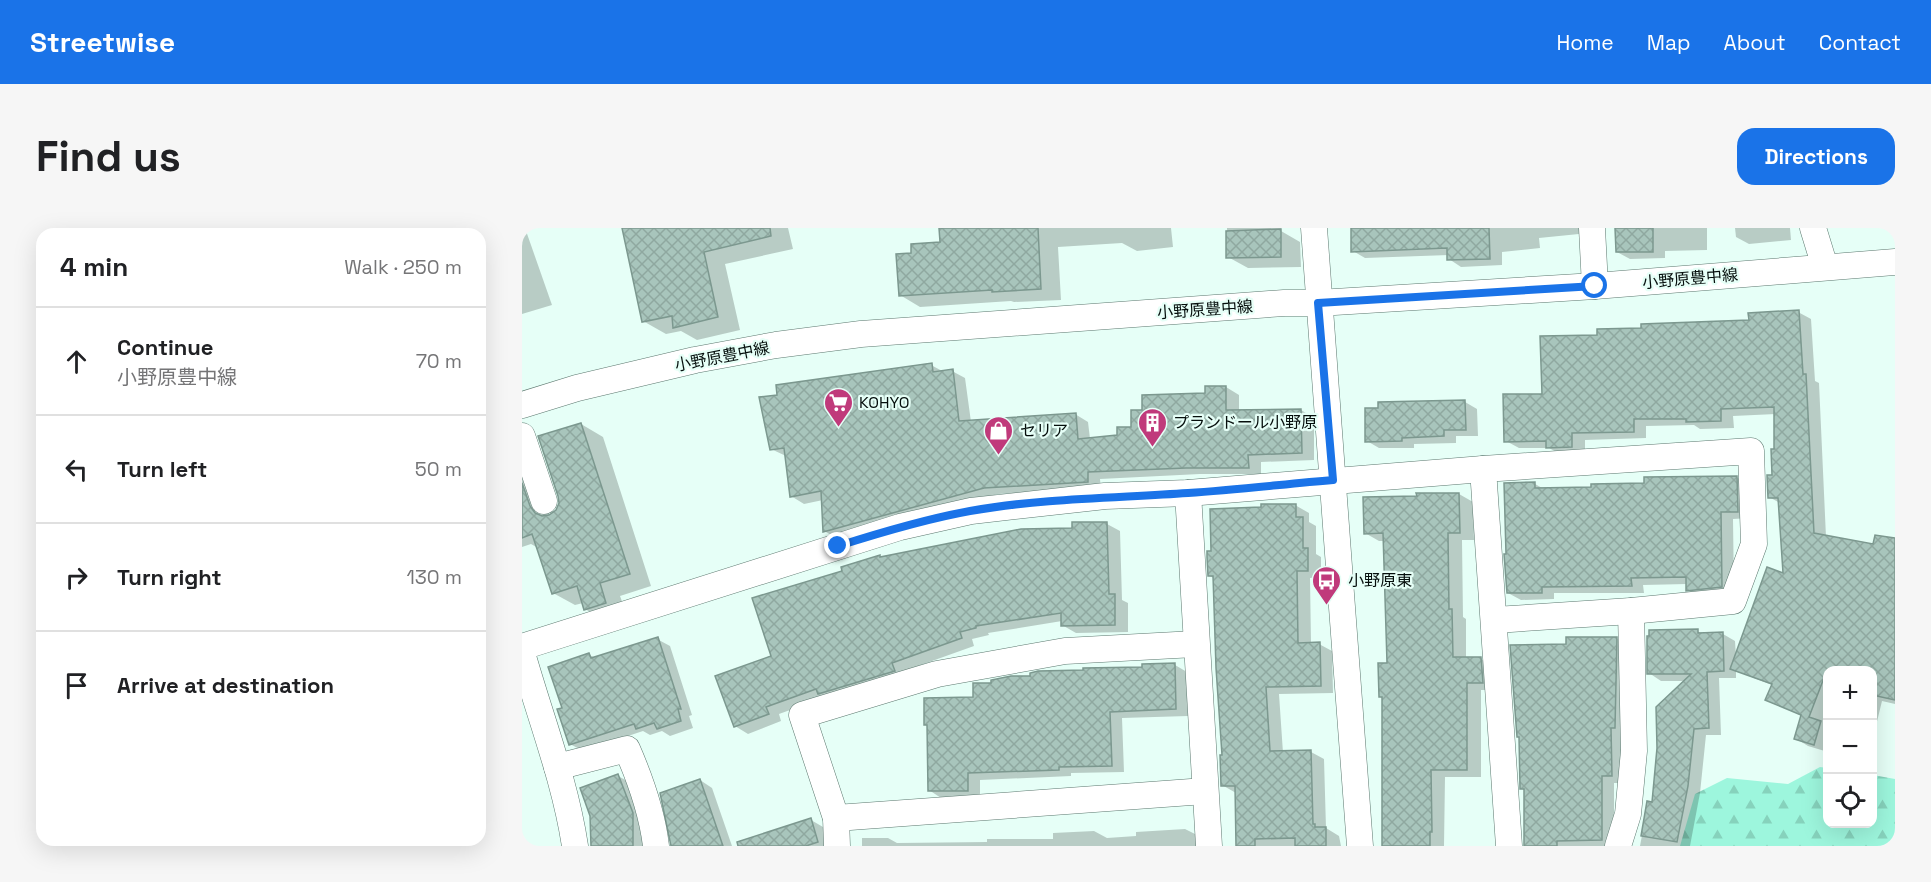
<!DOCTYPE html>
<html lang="en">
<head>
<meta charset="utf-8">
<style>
	body { margin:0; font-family:"Space Grotesk","Noto Sans JP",sans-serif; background:#f6f6f6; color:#202124 }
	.controls { position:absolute; right:18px; bottom:18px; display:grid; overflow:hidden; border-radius:12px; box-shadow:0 6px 24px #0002 }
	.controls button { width:54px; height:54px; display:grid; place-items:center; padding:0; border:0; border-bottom:2px solid #e0e0e0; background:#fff; color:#202124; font:30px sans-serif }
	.stop { position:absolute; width:18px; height:18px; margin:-14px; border:4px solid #1a73e8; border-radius:50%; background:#fff }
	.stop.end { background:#1a73e8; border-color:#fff; box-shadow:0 2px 6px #0008 }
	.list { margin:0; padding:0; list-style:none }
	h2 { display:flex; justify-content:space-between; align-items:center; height:78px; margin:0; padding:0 24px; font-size:26px }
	h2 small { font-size:20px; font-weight:400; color:#757577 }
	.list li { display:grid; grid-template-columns:39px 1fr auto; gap:18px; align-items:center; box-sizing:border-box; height:108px; padding:0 24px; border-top:2px solid #e0e0e0 }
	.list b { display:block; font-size:22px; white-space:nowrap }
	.list p { margin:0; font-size:20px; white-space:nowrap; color:#757577 }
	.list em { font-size:20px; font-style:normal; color:#757577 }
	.icon { flex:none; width:33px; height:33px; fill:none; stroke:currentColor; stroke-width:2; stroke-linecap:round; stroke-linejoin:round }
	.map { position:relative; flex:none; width:1373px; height:618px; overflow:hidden; border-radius:18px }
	header { display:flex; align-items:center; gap:36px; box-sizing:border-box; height:84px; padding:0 30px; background:#1a73e8; color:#fff }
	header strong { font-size:28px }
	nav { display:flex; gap:33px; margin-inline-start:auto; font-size:21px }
	.intro { display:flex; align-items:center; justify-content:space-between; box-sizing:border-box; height:144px; padding:0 36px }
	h1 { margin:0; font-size:42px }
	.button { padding:15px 27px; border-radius:18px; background:#1a73e8; color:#fff; font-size:21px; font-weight:700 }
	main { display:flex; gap:36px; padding:0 36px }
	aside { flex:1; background:#fff; border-radius:18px; box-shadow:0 6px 24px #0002 }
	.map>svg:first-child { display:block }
	.forest { fill:url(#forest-firs) }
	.shadow { fill:#0003 }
	.building { fill:url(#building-cross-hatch); stroke:#7c988f; stroke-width:1.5 }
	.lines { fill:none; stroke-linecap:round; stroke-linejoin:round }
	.minor-casing { stroke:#5c786f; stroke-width:27 }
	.minor { stroke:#fff; stroke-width:26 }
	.route { stroke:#1a73e8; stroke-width:8 }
	.labels { text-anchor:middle; stroke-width:4.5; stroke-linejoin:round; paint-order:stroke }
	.street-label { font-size:16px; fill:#050e0c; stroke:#e6fff7 }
	.poi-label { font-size:16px; fill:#050e0c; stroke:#e6fff7; text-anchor:start }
</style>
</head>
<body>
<header>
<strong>Streetwise</strong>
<nav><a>Home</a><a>Map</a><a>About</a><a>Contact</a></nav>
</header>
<div class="intro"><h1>Find us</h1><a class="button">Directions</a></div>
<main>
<aside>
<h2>4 min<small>Walk · 250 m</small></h2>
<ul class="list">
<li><svg class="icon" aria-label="ahead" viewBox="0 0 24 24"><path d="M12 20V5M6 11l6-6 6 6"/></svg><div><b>Continue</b><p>小野原豊中線</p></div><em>70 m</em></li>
<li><svg class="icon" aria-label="left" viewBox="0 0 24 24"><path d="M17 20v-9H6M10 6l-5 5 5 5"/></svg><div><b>Turn left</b></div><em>50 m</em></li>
<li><svg class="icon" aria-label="right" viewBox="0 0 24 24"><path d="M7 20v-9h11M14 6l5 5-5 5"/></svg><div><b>Turn right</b></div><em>130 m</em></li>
<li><svg class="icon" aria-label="arrive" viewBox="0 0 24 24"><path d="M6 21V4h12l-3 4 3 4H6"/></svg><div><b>Arrive at destination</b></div></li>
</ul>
</aside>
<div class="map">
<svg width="1373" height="618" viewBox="0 0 1373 618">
	<defs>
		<pattern id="forest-firs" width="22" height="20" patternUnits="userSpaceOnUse" patternTransform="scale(1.5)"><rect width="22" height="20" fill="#9df6dd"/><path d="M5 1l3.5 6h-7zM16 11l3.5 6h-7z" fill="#86d2bc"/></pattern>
		<pattern id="building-cross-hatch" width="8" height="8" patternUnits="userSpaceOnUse" patternTransform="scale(1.5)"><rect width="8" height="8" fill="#a8c5bc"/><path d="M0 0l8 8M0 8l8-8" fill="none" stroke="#8fa8a0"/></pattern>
	</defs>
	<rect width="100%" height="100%" fill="#e6fff7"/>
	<polygon class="forest" points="1298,539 1305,540 1306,596 1350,596 1351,547 1373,551 1373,618 1158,618 1173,566 1205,550 1266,556"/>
	<g class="shadow">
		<polygon points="0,0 3,0 30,77 0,86"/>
		<polygon points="108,0 266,0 271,21 203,36 218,102 175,112 159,103 144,106 121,93"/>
		<polygon points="419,0 649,0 651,19 615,23 600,15 536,19 539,72 492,74 489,73 398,79 378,67 391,27 420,16"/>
		<polygon points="705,0 759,0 759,3 778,14 779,39 726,40 706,29"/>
		<polygon points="830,0 1067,0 1067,5 1017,10 1018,20 980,24 980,37 939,39 927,31 927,27 843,30 831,23"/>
		<polygon points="1095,0 1185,0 1185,22 1143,23 1143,30 1108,31 1095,24"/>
		<polygon points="1213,0 1268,0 1269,12 1227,16 1214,9"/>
		<polygon points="1276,84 1289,91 1293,153 1297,155 1304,309 1353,318 1373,312 1373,476 1360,473 1350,514 1350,442 1306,442 1306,524 1286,518 1273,510 1280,488 1245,471 1250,457 1214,443 1214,450 1197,450 1199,507 1184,507 1178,565 1168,618 1118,618 1126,575 1131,576 1164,453 1139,453 1127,445 1175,403 1181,406 1201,406 1213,413 1214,429 1263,347 1258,275 1247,269 1252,248 1254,186 1211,188 1212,200 1178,201 1172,197 1124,198 1124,210 1063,212 1063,226 1038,226 1027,220 997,220 984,213 1066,108 1228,94"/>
		<polygon points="409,137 422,144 430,143 443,150 449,194 553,186 566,194 568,211 597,208 611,200 622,183 685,167 704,159 717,167 717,184 779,182 792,190 792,232 739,234 739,246 678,246 578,251 579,261 476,266 315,310 302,303 301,272 282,276 269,268 264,228 249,221"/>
		<polygon points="943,174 955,181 956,208 934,208 934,215 892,216 892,220 857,220 845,213"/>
		<polygon points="59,196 81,209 129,358 98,368 105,387 85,394 63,381 61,375 53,377 31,365 16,320 9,316 0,319 0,242 15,251 28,288 35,283"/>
		<polygon points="1214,249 1227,256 1228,290 1211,291 1212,365 1178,369 1165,362 1165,356 1121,357 1122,365 1032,365 1032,371 999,372 986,365 1013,256 1022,261 1123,257"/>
		<polygon points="937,266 951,274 952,312 940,312 941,389 944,391 944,431 959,431 973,439 974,462 959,462 959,549 923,549 922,618 862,618 862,470 858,468 866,437 862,313 857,313 843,305"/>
		<polygon points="773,277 787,285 787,294 794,298 794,326 799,329 799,349 788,350 789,416 797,416 810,423 811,465 757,466 761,525 789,524 802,531 804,600 817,608 819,618 715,618 714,565 700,557 702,528 692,350 687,348"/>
		<polygon points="585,296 598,303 600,372 606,375 606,404 554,405 540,397 540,393 466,405 467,407 450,411 452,418 382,443 385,450 304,469 257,486 259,493 226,506 213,498 251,429 322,344 357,328 360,330"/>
		<polygon points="1094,410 1107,417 1102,555 1092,555 1092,618 1004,618 1003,563 1000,560 1045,418"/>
		<polygon points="135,411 148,418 170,487 167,488 171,500 148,508 140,503 128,507 121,503 61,523 48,516 41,481 67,427 74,430"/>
		<polygon points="653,437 665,444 666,488 600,490 602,544 549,545 549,548 458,552 458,570 419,570 407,562 407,498 404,496 453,470 622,440"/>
		<polygon points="1350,520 1355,523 1351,541 1350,540"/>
		<polygon points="96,548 109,555 123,618 70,618"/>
		<polygon points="178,552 190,560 210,618 149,618"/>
		<polygon points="289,592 301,599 307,618 250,618"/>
		<polygon points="663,601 677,608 677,618 340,618 340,610 366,610 375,615 465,614 465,611 531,611 531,605 572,603 585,610 614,608 614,604"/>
	</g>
	<g class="building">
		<polygon points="100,0 248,0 249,8 182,24 196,89 151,100 150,88 120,94"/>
		<polygon points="417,0 516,0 519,61 470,64 470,62 377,68 374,26 389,25 389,16 418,14"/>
		<polygon points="829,0 967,0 968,31 925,32 925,20 829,24"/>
		<polygon points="1093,0 1131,0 1131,24 1094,24"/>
		<polygon points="759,1 759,29 704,30 704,3"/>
		<polygon points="1277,82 1281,146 1284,146 1292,305 1351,316 1353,307 1373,310 1373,472 1350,467 1350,442 1305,442 1287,489 1299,493 1292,517 1272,511 1279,487 1243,472 1250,456 1208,441 1245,339 1261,345 1256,270 1246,270 1245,247 1250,247 1249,221 1252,221 1252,179 1199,181 1199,193 1164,194 1164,191 1112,191 1112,204 1050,205 1050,219 1024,220 1024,213 982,214 981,166 1020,166 1018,108 1075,107 1075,101 1119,100 1119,96 1227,92 1226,85"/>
		<polygon points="410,135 411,144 431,141 437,193 554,185 556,211 595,207 595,199 609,199 609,182 620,182 620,167 683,165 683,158 704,158 704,182 779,181 780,225 726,227 727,240 664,240 566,244 566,254 462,260 301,304 299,263 268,269 262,220 248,222 237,169 255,167 254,157"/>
		<polygon points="943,172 944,202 922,202 922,208 880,210 880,213 843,214 843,180 856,180 856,174"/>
		<polygon points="59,195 108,346 78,355 84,375 62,382 55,358 30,366 10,306 0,310 0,255 8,278 13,285 20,288 27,287 34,282 37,275 36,268 16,208"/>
		<polygon points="1215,248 1216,284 1199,284 1200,359 1164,363 1164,349 1109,350 1110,358 1020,359 1020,365 985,365 982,326 984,326 982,255 1013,254 1013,260 1069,259 1069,256 1122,255 1122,249"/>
		<polygon points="894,265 937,265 938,305 926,305 927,381 930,381 931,429 959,429 961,455 945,455 945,542 909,542 910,604 908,604 908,618 860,618 860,469 857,469 856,435 865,435 861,305 842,306 841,269 895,268"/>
		<polygon points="739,276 774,276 774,289 781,289 781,320 786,320 786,343 775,343 776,415 798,414 799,458 744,459 748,523 789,522 791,596 793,596 793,599 804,599 804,618 773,618 773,610 733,611 733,618 714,618 713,558 699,558 698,527 700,527 694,440 691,348 686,348 685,329 685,323 689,323 688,281 739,279"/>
		<polygon points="550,294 585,294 587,366 593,366 593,397 539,398 539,385 454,398 454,400 438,404 440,410 370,435 373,443 296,466 294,461 244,479 247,486 212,499 193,448 249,428 230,370 320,343 319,339 358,327 358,329 499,301 550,300"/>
		<polygon points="1176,401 1176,405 1201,404 1202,443 1185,444 1187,500 1172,501 1166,558 1155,614 1119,608 1125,573 1130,574 1135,520 1134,479 1169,446 1125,446 1125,408 1127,408 1127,402"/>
		<polygon points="136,409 159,481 156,481 159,493 135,501 132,495 114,501 112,496 47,517 35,481 40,480 26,439 67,425 69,430"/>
		<polygon points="1044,409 1095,409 1093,500 1089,500 1090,548 1080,548 1080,612 1035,613 1035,618 1002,618 1002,561 998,561 997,509 995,509 988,417 1044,416"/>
		<polygon points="653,435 654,481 588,484 590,538 537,539 537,542 446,545 446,563 406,563 405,497 402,497 402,470 451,469 451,455 469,455 469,452 489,448 508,448 508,445 516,443 561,442 561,440 620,439 620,436"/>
		<polygon points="96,546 111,585 111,618 69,618 68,588 58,560"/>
		<polygon points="178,551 201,618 149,618 138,565"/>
		<polygon points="289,590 296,614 284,618 216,618 215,614"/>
	</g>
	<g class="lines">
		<defs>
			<g id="minor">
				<path d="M792,0C806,206 823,412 838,618"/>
				<polyline points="1070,0 1073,58"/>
				<polyline points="1291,0 1303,39"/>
				<polyline points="0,177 55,160 173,132 254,117 339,106 762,75 796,75 1073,58 1373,34"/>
				<polyline points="0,208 22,273"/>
				<polyline points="961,241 987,618"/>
				<polyline points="666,265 687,618"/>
				<polyline points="0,419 378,299 449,283 583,268 666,265 961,241 1229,223 1232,316 1211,373 1109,383 973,392"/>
				<path d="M0,425C18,489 43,552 53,618"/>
				<path d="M35,539L105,521C119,553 130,584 134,618"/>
				<polyline points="314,590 683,563"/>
				<polyline points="315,618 314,590 280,487 415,446 543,423 673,416"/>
				<polyline points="1096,618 1106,586 1112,523 1109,383"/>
			</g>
		</defs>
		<use href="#minor" class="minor-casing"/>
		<use href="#minor" class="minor"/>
	</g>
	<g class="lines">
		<path class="route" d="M316,318C360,304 403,291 448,283C521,270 593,270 666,265C715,262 763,256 811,252L796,75L1073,58"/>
	</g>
	<defs>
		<symbol id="supermarket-pin" viewBox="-11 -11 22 30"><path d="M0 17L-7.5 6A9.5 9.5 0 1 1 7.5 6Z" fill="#c03a7b" stroke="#e6fff7"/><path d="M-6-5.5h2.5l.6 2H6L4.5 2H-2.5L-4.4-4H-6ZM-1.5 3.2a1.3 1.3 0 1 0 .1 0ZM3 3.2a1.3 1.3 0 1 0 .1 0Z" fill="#fff"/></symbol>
		<symbol id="building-pin" viewBox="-11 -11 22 30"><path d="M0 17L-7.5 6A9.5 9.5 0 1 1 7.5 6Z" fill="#c03a7b" stroke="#e6fff7"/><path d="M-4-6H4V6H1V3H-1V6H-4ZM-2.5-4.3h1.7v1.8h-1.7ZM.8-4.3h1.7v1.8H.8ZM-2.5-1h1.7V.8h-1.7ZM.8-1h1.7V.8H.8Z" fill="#fff"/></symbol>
		<symbol id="shop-pin" viewBox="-11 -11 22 30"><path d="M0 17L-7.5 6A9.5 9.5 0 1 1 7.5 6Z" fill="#c03a7b" stroke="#e6fff7"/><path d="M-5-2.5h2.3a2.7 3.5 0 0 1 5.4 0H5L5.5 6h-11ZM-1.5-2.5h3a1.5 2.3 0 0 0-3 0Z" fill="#fff"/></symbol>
		<symbol id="bus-pin" viewBox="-11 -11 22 30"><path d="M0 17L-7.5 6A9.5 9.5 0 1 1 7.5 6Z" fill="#c03a7b" stroke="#e6fff7"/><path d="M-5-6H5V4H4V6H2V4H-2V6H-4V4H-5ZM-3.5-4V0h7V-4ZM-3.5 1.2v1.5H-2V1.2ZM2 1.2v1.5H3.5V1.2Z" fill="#fff"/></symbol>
	</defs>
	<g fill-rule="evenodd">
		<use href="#supermarket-pin" x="300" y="158" width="33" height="45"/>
		<use href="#building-pin" x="614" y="178" width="33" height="45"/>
		<use href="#shop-pin" x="460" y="186" width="33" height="45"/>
		<use href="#bus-pin" x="788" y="336" width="33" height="45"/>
	</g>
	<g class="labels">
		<g class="street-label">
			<text transform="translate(1168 50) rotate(-5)" y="6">小野原豊中線</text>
			<text transform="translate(683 81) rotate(-4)" y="6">小野原豊中線</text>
			<text transform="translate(200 128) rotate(-11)" y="6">小野原豊中線</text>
		</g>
		<g class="poi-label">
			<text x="337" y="180">KOHYO</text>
			<text x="651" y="200">プランドール小野原</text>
			<text x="498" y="208">セリア</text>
			<text x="826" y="358">小野原東</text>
		</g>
	</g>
</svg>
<div class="controls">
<button>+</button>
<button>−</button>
<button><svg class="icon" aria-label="locate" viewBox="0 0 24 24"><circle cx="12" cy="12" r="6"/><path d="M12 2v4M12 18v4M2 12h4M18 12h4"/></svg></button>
</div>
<div class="stop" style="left:1073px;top:58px"></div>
<div class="stop end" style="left:316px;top:318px"></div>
</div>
</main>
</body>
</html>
